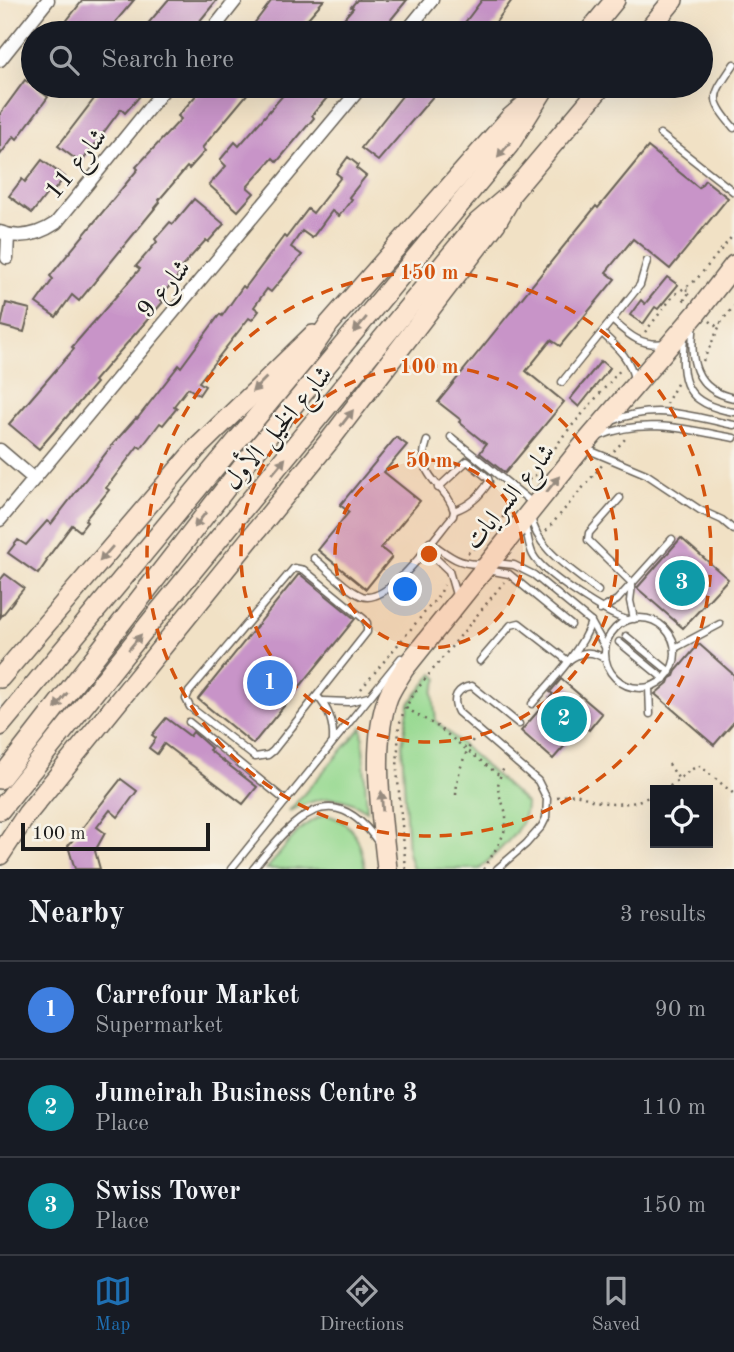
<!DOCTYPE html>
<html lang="en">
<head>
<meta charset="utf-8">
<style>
	body { margin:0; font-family:"Old Standard TT",Amiri,serif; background:#20242c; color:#f1f3f6 }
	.controls { position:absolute; right:21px; bottom:21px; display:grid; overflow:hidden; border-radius:0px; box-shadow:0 7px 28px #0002 }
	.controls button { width:63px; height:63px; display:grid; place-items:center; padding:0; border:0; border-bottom:2px solid #363941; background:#171b24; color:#f1f3f6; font:35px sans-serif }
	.scale { position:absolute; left:21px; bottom:18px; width:189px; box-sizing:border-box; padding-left:7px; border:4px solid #1c1c1c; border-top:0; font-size:19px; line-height:24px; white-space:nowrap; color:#1c1c1c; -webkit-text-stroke:5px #f7f3e8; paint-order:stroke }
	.you { position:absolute; left:406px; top:590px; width:24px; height:24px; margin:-18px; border:5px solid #fff; border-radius:50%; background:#1a73e8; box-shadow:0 0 0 10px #1a73e833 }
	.badge { display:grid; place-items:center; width:46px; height:46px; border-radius:50%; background:#1f6fb2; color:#fff; font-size:23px; font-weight:700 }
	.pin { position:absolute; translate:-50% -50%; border:4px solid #fff; box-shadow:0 2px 7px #0006 }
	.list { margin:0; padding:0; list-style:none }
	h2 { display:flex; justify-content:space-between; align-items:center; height:91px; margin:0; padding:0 28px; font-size:30px }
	h2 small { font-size:23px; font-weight:400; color:#9ea1a6 }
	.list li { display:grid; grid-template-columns:46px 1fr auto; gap:21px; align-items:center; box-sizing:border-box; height:98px; padding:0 28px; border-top:2px solid #363941 }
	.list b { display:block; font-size:26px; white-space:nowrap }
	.list p { margin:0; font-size:23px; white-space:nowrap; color:#9ea1a6 }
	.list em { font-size:23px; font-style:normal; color:#9ea1a6 }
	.icon { flex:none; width:38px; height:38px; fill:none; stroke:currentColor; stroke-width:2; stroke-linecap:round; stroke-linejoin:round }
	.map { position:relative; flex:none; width:734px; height:869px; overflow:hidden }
	.search { position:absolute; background:#171b24; box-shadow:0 7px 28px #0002; left:21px; right:21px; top:21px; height:77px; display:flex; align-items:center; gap:18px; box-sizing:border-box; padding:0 24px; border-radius:38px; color:#9ea1a6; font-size:26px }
	.sheet { height:385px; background:#171b24 }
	nav { display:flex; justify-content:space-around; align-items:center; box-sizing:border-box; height:98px; border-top:2px solid #363941; background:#171b24; font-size:19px; color:#9ea1a6 }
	nav a { display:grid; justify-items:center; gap:4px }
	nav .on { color:#1f6fb2 }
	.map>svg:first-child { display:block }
	.green { fill:#97d991; stroke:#5a7a56; stroke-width:2 }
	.building { fill:#c894c8 }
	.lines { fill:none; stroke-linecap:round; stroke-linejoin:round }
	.service-casing { stroke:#676157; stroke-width:9 }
	.minor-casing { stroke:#676157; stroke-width:15 }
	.secondary-casing { stroke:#676157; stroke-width:22 }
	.path { stroke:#676157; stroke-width:2.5; stroke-dasharray:2 5; stroke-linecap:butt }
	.service { stroke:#fff; stroke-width:6 }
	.minor { stroke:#fff; stroke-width:12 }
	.secondary { stroke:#fce5d0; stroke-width:19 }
	.oneway { fill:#978b7f }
	.ring { fill:none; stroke:#d4530e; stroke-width:3.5; stroke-dasharray:12 9 }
	.labels { text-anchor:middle; stroke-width:5; stroke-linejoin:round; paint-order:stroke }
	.street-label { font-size:26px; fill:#1c1c1c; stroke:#f7f3e8 }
	.centre { fill:#d4530e; stroke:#f7f3e8; stroke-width:3.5 }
	.ring-label { font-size:21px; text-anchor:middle; font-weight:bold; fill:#d4530e; stroke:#f7f3e8; stroke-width:5; stroke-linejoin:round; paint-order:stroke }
</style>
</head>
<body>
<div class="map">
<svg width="734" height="869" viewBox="0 0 734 869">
	<rect width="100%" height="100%" fill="#f7f3e8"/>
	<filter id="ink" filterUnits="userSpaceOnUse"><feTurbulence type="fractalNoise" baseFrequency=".0143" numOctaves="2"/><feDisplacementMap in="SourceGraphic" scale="14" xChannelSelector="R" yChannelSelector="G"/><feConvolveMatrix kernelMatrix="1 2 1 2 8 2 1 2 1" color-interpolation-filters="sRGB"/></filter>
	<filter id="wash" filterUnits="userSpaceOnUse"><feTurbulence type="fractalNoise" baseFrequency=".00686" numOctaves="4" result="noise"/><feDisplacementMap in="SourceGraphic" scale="28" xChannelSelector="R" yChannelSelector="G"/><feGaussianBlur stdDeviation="1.57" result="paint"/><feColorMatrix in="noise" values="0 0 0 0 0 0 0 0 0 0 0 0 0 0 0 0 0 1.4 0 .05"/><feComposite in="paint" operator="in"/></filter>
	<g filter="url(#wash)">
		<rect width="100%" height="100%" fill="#f1e1c5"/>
		<g class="green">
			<path d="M433,674L438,679L433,692L436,721L526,803C527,830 497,851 480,869H413L408,853L402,745L409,704Z"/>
			<path d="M362,727L367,811C337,791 320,797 289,811Z"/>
			<path d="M325,815C353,820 362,843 365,869H266C287,848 296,824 325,815Z"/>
		</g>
		<g id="blocks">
			<g class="building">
				<polygon points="83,0 134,0 106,33 57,33"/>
				<polygon points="168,0 217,0 190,33 140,33"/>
				<polygon points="272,0 324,0 295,33 247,33"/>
				<polygon points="357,0 407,0 380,33 331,33 353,8 351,7"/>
				<polygon points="482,0 512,0 488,33 457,33"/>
				<polygon points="25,80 48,97 17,139 14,136 0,155 0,114"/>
				<polygon points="104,86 144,86 138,93 141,95 125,113 121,109 81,163 58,146"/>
				<polygon points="204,86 254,86 202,148 205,151 189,169 187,167 159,200 160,202 79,301 72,295 56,317 36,303 53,279 50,276 138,169 136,167 181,119 178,116"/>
				<polygon points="291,86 327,86 333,91 312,115 314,118 277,162 273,158 247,187 254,193 238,211 209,185 226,166 220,160 235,142 239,146"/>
				<polygon points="388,86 423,86 435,94 378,161 361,148 402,96"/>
				<polygon points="648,147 699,188 705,180 728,198 670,269 633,239 606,272 615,279 560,346 551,340 526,371 564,402 505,473 480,453 486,444 459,422 461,420 438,402 596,206 598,208"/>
				<polygon points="348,157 358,165 356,168 366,176 349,197 352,199 339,216 332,211 312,238 302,231 291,247 302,255 271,292 267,289 254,307 259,311 252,320 249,318 199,382 205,386 199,395 188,388 174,406 177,408 163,425 160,423 141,448 138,446 106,488 109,490 85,520 87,522 80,531 72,525 46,560 47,561 38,574 8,553 18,540 26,545 47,521 51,524 113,444 136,418 137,419 179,365 181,367 220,314 222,316 243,286 245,288 284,236 286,238 308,209 313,213 341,177 336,173"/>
				<polygon points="42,160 65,177 52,193 49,191 32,213 9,196 22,179 25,182"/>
				<polygon points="194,199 224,224 208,242 206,240 178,271 181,273 159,298 163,302 94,381 96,383 39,449 9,424 74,349 72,347 140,269 136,266 157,242 155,239 170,222 173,224"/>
				<polygon points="667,277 678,285 658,309 655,307 643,324 630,315 641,300 645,304"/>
				<polygon points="6,303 30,309 24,332 1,326"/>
				<polygon points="601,361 610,368 579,407 570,399"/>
				<polygon points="396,437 407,445 384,472 420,501 381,548 392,557 366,589 318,550 349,512 340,505"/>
				<polygon points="681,538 728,579 683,628 637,588"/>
				<polygon points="5,574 24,588 0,618 0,580"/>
				<polygon points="298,575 301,575 355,619 253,744 198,699"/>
				<polygon points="699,644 734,675 734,722 714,745 655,694 668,683 670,678 674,676 676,671"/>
				<polygon points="561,679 602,714 589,730 583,725 553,759 521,731 553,694 550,692"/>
				<polygon points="166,718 190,736 193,732 211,748 209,750 257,787 243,804 164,744 157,754 149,748 156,738 152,735"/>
				<polygon points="121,779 137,791 118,817 110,810 97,827 105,833 95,851 100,869 75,869 68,846"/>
			</g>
		</g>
	</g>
	<g filter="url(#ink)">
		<use href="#blocks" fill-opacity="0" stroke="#676157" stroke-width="2"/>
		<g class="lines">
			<defs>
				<g id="service">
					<path d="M734,64C713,96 707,97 734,128"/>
					<polyline points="660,134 734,192"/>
					<path d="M612,320C629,335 641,347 665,343"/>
					<path d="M694,324C689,359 694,390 734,398"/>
					<path d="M602,333C617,347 631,359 634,380"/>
					<path d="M684,337C680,382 684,404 734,412"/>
					<polyline points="562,382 640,285 647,261"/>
					<path d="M612,421C656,403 690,416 734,425"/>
					<path d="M600,436C643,417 690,430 734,438"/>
					<polyline points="451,437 534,504"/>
					<polyline points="584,448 646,474 700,510 722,520 734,530"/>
					<path d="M438,488L467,461L488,478L489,482C479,497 470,505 454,511"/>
					<polyline points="620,498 589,533 588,540 632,583"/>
					<path d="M531,516C536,550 573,570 598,591"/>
					<path d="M524,523C528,533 528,545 533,555C543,574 606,614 627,620"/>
					<path d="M430,542C447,555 462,567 484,563"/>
					<polyline points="425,548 449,571 456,595"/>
					<path d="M314,558C329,570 345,589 362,596C389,606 436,535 453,516L454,511C446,483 414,478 427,441"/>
					<polyline points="495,563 514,565 534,575 591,622 605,647"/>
					<polygon points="294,568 304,570 364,619 367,623 367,632 273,751 268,755 255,757 190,707 186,699 189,692"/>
					<polyline points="488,570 509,574 571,625"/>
					<polyline points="632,585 630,601 634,619"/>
					<polyline points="600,610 617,600 672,539"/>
					<circle cx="640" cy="653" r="35"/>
					<polyline points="626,636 670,672"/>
					<polyline points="619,642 664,679"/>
					<polyline points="675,648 720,624"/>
					<path d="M569,660C582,651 592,650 605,659"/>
					<polyline points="480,661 511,625 519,623 568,661"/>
					<polyline points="649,687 650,714"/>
					<path d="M317,696C329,708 334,725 333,741"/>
					<polyline points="323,701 349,702 368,697"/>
					<path d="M532,704C551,682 582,650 591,622"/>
					<polyline points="189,722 286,801"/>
					<polyline points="231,869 401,658"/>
					<path d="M253,869C290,824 329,772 378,842"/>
					<path d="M497,869L526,844L542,826L546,818L547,799L538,781L458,712C451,698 457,688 472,686L519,724"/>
				</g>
				<g id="minor">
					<polyline points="210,33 236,0"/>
					<polyline points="405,33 432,0"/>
					<polyline points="0,60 48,0"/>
					<path d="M0,232C20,240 38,235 56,223L167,86"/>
					<polyline points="7,258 8,235"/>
					<polyline points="0,450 34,479"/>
					<polyline points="0,520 362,86"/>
				</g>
				<g id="secondary">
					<polyline points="588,33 615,0"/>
					<polyline points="646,33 673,0"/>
					<polyline points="0,678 196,449 313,335"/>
					<polyline points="0,726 304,360 329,324 510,118 532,99"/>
					<polyline points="0,779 247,461 509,145 546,86"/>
					<polyline points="0,810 157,614 478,222 512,193 602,86"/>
					<polyline points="0,855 27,814 330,440 496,223 509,201"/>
					<path d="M387,869C382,818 370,745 388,697C392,687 399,678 404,669L582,447L696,314L734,265"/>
				</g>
			</defs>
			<use href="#service" class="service-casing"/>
			<use href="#minor" class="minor-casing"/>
			<use href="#secondary" class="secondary-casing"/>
			<g class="path">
				<polyline points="686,289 690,292 684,299 686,301"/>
				<polyline points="710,321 715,326 718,322 721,323"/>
				<polyline points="645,332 674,295 696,280 734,234"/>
				<polyline points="703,361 722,321 734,306"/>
				<polyline points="666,404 678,382"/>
				<polyline points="614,451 626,438"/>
				<polyline points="523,484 538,473 564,435 622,368"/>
				<polyline points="546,531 603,464"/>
				<path d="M468,553C482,544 512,513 511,496"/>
				<polyline points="361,689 440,594 444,585"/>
				<polyline points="406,708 438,727 500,776"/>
				<polyline points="669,764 680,781"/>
				<path d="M664,790C675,784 689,768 700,766L734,794"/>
				<path d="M456,795C457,772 464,756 475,736"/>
				<polyline points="557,797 576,794 594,801 613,804 632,803 655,795"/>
				<polyline points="406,869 397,770 399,725 405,708 418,688 504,582"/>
				<path d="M484,869C491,856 504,839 506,824C508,797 488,797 505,766"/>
			</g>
			<use href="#service" class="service"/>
			<use href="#minor" class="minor"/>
			<use href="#secondary" class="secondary"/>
		</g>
		<defs><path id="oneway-solid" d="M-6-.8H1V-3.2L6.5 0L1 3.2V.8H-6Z" transform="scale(1.75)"/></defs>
		<g class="oneway">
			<use href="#oneway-solid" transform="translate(504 150) rotate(129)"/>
			<use href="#oneway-solid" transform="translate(360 325) rotate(130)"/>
			<use href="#oneway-solid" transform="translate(259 385) rotate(135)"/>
			<use href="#oneway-solid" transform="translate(347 418) rotate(-52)"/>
			<use href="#oneway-solid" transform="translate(279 466) rotate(-50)"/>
			<use href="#oneway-solid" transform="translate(553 484) rotate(-51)"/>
			<use href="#oneway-solid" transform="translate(200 520) rotate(128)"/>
			<use href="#oneway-solid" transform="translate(106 554) rotate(131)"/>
			<use href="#oneway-solid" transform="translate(135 642) rotate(-51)"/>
			<use href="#oneway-solid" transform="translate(61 701) rotate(128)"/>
			<use href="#oneway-solid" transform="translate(382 801) rotate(-94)"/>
		</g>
	</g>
	<circle cx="429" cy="554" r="94" fill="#d4530e" fill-opacity=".12"/>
	<g class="ring">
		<circle cx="429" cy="554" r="94"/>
		<circle cx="429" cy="554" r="188"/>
		<circle cx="429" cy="554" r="282"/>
	</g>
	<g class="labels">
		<g class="street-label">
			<text transform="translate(75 163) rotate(-51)" y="9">شارع 11</text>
			<text transform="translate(163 288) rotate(-50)" y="9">شارع 9</text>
			<text transform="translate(277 427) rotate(-50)" y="9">شارع الخيل الأول</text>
			<text transform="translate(509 496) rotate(-51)" y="9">شارع السرايات</text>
		</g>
	</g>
	<circle cx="429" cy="554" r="10" class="centre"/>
	<g class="ring-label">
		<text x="429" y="279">150 m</text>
		<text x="429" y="373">100 m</text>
		<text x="429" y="467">50 m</text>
	</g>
</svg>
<div class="controls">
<button><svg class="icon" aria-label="locate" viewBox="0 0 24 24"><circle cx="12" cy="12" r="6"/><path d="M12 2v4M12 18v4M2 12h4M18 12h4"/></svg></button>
</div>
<div class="scale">100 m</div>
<div class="you"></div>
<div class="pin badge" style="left:270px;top:683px;background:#3f7fe0">1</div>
<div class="pin badge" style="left:564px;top:719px;background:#0f9aa8">2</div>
<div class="pin badge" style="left:682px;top:583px;background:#0f9aa8">3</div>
<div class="search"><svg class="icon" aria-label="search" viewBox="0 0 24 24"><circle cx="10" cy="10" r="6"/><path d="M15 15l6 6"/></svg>Search here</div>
</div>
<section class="sheet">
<h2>Nearby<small>3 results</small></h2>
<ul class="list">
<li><span class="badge" style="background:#3f7fe0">1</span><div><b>Carrefour Market</b><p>Supermarket</p></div><em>90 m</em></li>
<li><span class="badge" style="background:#0f9aa8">2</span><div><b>Jumeirah Business Centre 3</b><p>Place</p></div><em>110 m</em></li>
<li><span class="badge" style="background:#0f9aa8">3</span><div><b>Swiss Tower</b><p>Place</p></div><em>150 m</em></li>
</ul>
</section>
<nav>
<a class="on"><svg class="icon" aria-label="map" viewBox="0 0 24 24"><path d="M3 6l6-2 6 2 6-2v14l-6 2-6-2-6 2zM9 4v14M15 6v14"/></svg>Map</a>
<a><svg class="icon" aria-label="directions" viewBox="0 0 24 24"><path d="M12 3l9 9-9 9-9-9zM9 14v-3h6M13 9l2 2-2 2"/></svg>Directions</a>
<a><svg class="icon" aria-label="saved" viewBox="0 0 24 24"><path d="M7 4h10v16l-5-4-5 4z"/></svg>Saved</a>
</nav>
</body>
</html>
